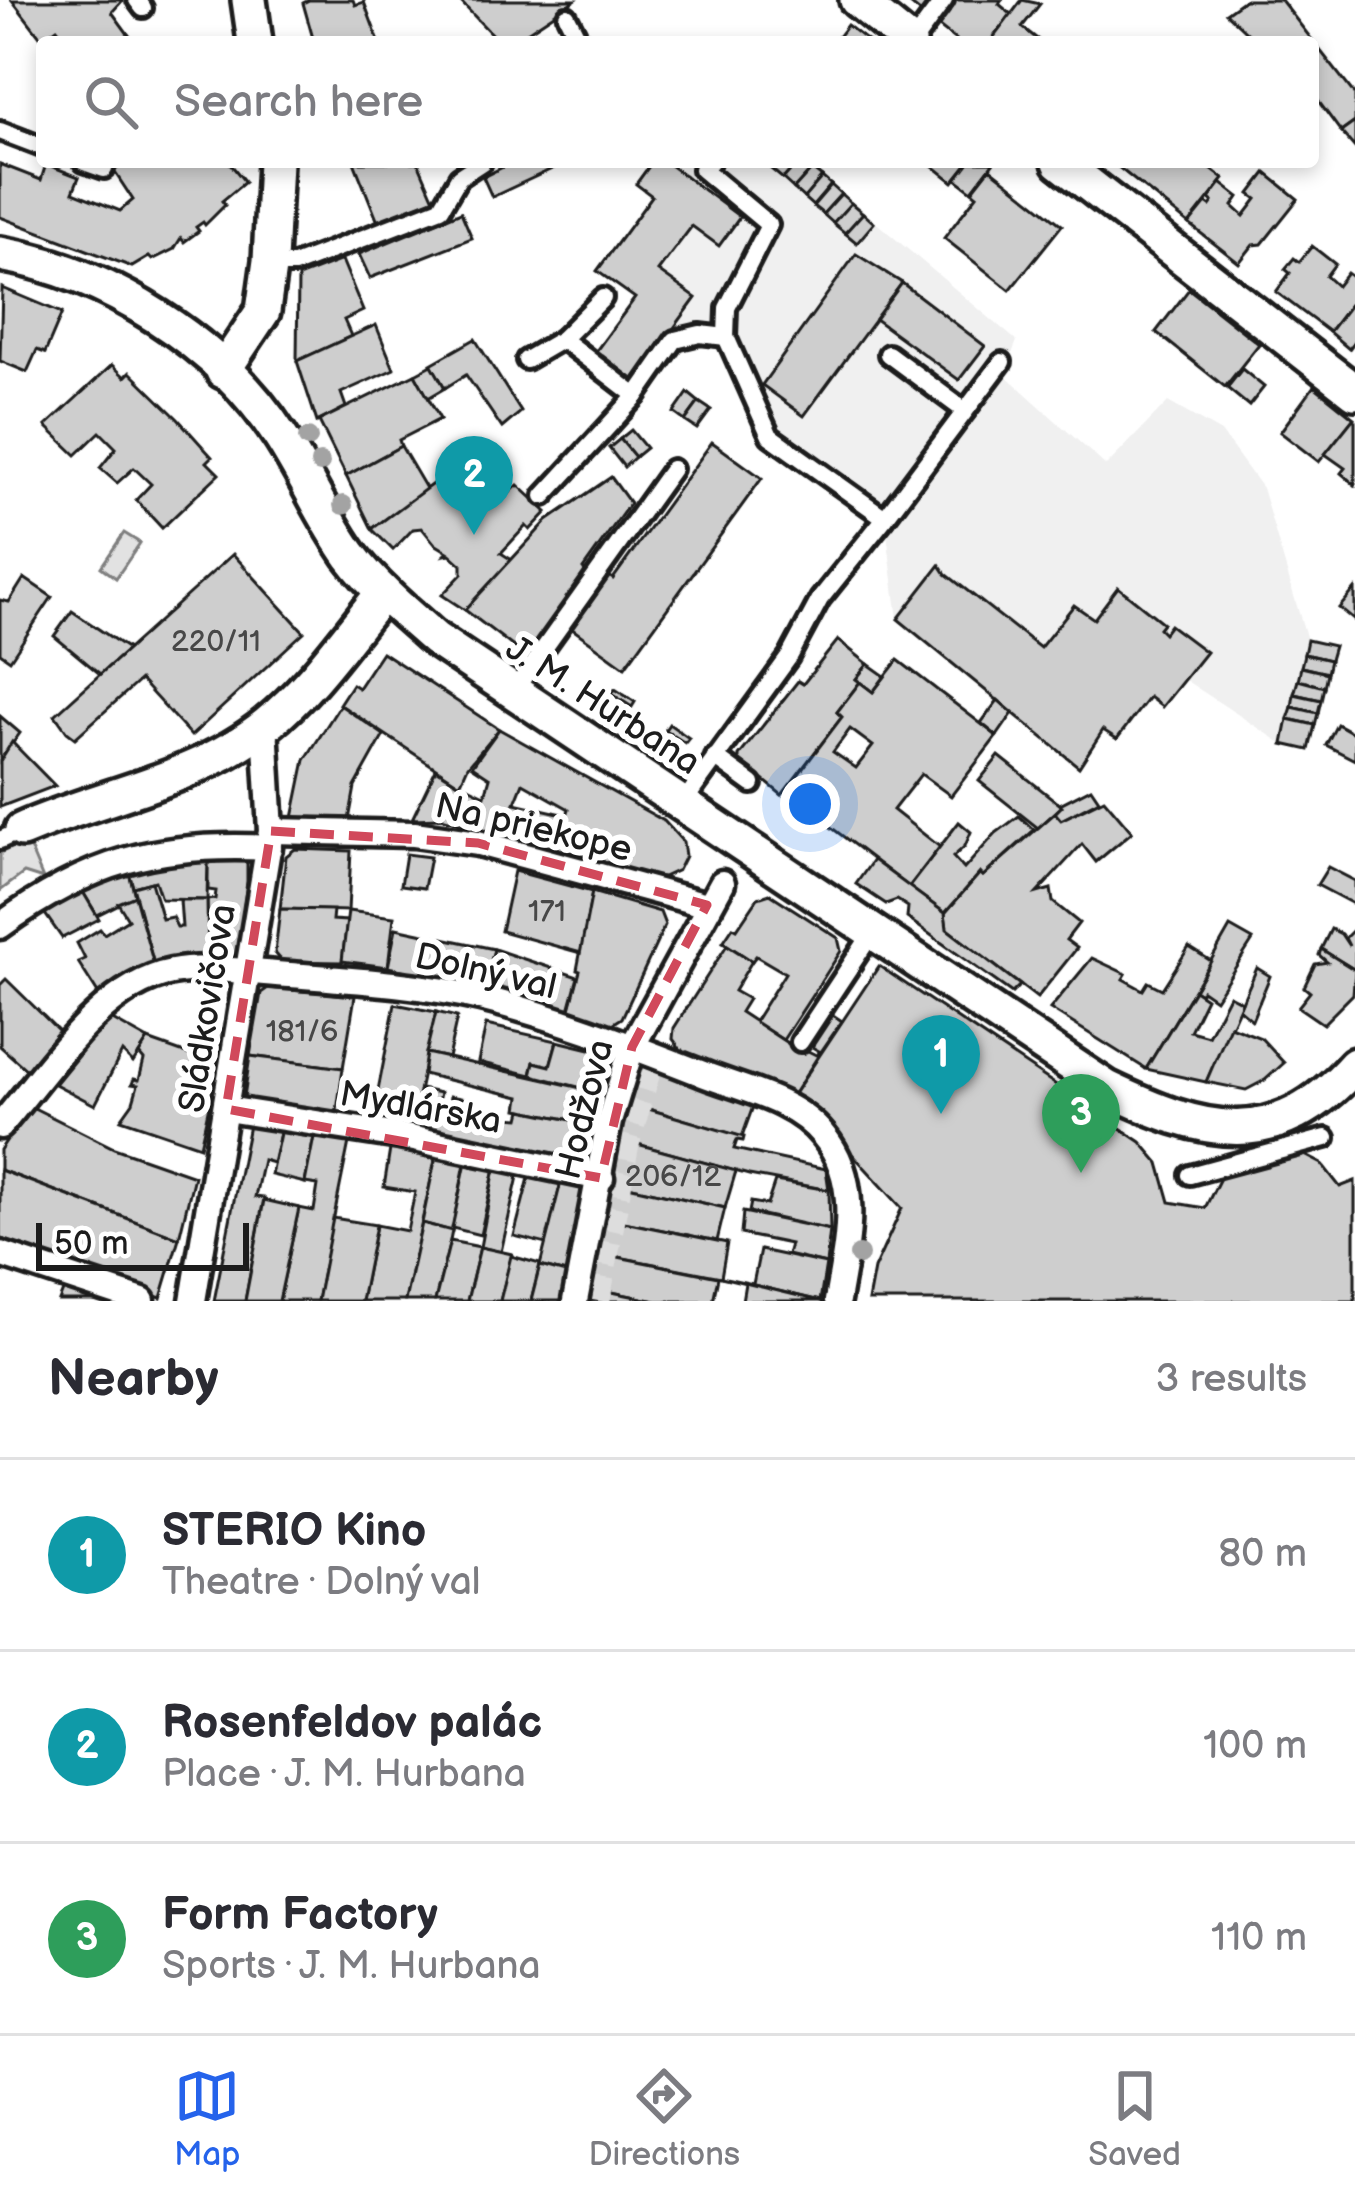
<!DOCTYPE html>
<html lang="en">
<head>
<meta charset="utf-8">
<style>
	body { margin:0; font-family:"Balsamiq Sans",sans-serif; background:#f2f2f3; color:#2b2b33 }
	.scale { position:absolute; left:36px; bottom:30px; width:213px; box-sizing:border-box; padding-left:12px; border:6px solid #1c1c1c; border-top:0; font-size:33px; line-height:42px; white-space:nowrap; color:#1c1c1c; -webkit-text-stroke:9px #fff; paint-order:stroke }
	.you { position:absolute; left:810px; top:804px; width:42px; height:42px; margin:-30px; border:9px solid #fff; border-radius:50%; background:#1a73e8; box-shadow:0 0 0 18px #1a73e833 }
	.badge { display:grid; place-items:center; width:78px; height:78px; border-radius:50%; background:#2563eb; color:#fff; font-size:39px; font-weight:700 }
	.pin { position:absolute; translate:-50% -99px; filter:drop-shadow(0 3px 6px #0008) }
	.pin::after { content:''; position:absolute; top:63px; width:42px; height:36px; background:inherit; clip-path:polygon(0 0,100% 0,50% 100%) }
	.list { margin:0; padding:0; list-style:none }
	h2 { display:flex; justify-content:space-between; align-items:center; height:156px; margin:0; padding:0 48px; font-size:51px }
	h2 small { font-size:39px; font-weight:400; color:#7c7c81 }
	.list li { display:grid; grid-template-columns:78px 1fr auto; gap:36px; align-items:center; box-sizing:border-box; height:192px; padding:0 48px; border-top:3px solid #e1e1e2 }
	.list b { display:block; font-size:45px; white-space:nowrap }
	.list p { margin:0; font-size:39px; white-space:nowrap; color:#7c7c81 }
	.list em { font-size:39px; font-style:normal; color:#7c7c81 }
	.icon { flex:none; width:66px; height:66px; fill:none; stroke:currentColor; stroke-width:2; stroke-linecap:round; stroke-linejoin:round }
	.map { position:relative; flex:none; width:1355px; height:1301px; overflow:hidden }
	.search { position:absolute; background:#fff; box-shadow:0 6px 18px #0003; left:36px; right:36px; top:36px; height:132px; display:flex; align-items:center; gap:30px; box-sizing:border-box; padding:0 42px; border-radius:12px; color:#7c7c81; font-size:45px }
	.sheet { height:732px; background:#fff }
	nav { display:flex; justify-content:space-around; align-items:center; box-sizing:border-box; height:168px; border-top:3px solid #e1e1e2; background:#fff; font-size:33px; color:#7c7c81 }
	nav a { display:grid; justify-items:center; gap:6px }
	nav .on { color:#2563eb }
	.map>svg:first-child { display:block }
	.built { fill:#f0f0f0 }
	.green { fill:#e2e2e2; stroke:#7f7f7f; stroke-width:3 }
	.building { fill:#cecece; stroke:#1c1c1c; stroke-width:3; fill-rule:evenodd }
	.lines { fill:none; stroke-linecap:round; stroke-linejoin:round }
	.pedestrian-tunnel { stroke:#ddd; stroke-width:24; stroke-dasharray:24 12; stroke-linecap:butt }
	.service-casing { stroke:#1c1c1c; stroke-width:26 }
	.pedestrian-casing { stroke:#1c1c1c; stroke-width:33 }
	.minor-casing { stroke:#1c1c1c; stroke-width:42 }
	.service { stroke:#fff; stroke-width:16 }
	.pedestrian { stroke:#fff; stroke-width:24 }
	.minor { stroke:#fff; stroke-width:33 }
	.tree { fill:#a3a3a3 }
	.marked { fill:none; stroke:#d1495b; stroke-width:9; stroke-dasharray:24 15; stroke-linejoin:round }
	.labels { text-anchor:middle; stroke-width:12; stroke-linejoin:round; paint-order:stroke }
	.number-label { font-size:30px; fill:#484848 }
	.street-label { font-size:36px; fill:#1c1c1c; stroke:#fff }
</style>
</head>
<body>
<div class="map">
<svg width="1355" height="1301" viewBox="0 0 1355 1301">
	<rect width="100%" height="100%" fill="#fff"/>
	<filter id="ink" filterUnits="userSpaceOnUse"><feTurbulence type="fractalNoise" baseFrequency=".00833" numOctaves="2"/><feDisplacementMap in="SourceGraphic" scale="24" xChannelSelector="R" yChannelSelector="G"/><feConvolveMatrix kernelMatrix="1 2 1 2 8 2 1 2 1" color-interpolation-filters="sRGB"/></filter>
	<g filter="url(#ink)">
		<polygon class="built" points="652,162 804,162 1017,341 1004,374 1106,466 1168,402 1221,432 1262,488 1307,640 1283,744 1182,678 1149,698 1117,739 1103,731 1079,767 898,619 885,518 770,436 726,338 675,340 633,384 593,355 634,299 597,271 652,196 636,184"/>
		<g class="green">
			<polygon points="124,533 140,543 116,578 101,567"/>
			<polygon points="27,841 43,879 24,873 0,891 0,853"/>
		</g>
		<g class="building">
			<polygon points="12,0 123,0 112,12 134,42 68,42 57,28 42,39"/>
			<polygon points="309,0 353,0 355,5 364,2 379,42 314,42 303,3"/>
			<polygon points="459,0 575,0 512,42 499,42"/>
			<polygon points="905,0 937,0 925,16"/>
			<polygon points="951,0 1002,0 999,4 1011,14 990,42 958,42 934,23"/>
			<polygon points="1022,0 1040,4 1022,27 1041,42 990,42"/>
			<polygon points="1244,0 1281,0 1355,95 1355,122 1341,132 1313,94 1313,42 1257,42 1226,13"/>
			<polygon points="847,25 869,42 834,42"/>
			<polygon points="1355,122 1355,148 1341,132"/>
			<polygon points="125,162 229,162 245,182 222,201 225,205 205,225 203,222 196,227 199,231 184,242 181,238 174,249 152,260 149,257 132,267 0,217 0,164 41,180 46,164 79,177 73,192 120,211 133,200 114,171"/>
			<polygon points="354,162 418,162 434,199 378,222"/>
			<polygon points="513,162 567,162 492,197 483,177"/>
			<polygon points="652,162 666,162 740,217 719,246 692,226 658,271 696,298 633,384 593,355 635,298 597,271 652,196 636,184"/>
			<polygon points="777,162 798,162 783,179 771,169"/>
			<polygon points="798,162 812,169 794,189 783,179"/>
			<polygon points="928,162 969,162 953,182"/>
			<polygon points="969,162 994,162 972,191 956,179"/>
			<polygon points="1112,162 1202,162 1224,179 1189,224"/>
			<polygon points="990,168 1062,225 1010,290 944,238 977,195 972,191"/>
			<polygon points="812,169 822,177 804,198 794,189"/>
			<polygon points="1266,173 1298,199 1262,244 1253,245 1239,263 1189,224 1206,203 1210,206 1213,202 1209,199 1221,183 1239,197 1233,206 1244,216 1257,199 1250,194"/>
			<polygon points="822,177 831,185 813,206 804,198"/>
			<polygon points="831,185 841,194 823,214 813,206"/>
			<polygon points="841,194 851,203 833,223 823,214"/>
			<polygon points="851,203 863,213 845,233 833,223"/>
			<polygon points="461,212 472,238 370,278 359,254"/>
			<polygon points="863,213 874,223 857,243 845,233"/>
			<polygon points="1312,246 1335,264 1326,276 1337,286 1347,273 1355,279 1355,298 1329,332 1276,292 1290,273 1285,269 1294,258 1299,262"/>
			<polygon points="856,254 902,283 804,416 762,385"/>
			<polygon points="342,260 363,311 344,320 351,336 297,361 298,277"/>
			<polygon points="902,283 985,346 959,380 875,319"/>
			<polygon points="2,288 62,313 45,353 37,350 27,372 0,361"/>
			<polygon points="1189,289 1259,344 1225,387 1156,332"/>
			<polygon points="1355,298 1355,341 1349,349 1329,332"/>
			<polygon points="376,325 394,369 341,393 346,407 317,422 297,361"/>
			<polygon points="475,339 521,412 502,428 466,375 445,388 431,364"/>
			<polygon points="112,365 125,377 130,372 178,419 212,457 207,462 219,474 162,528 136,500 151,484 134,468 117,483 100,468 116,448 100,432 76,455 46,426"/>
			<polygon points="432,365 445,388 428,398 415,374"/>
			<polygon points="1242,369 1264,387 1249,406 1227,388"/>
			<polygon points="415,374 440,419 399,440 401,446 346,476 319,421"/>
			<polygon points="1314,386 1354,418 1319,462 1280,432"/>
			<polygon points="688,393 699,402 685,421 674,413"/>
			<polygon points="699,402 711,410 697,429 685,421"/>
			<polygon points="1353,419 1355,421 1355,485 1341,473 1345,468 1325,454"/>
			<polygon points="631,430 646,448 635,457 620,439"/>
			<polygon points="620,439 635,457 624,467 609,448"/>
			<polygon points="712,442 762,478 625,667 568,626 606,574 613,579"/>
			<polygon points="401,446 427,490 372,529 346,476"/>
			<polygon points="484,454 493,455 497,460 498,468 487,479 506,496 518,485 547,512 530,530 526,526 501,553 512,560 465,610 442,595 462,574 462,565 450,554 445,555 448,552 435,544 422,528 413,529 393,550 372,529 439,479 447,485 470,460"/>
			<polygon points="611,477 630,503 583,569 588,575 528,658 465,610 547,521"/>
			<polygon points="233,554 304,632 191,736 140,680 75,738 67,732 55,715"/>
			<polygon points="940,565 946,574 1040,648 1074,605 1094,619 1118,587 1163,623 1159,628 1164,633 1170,625 1206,652 1162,707 1149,697 1117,739 1103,730 1079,767 898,619"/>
			<polygon points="24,578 52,597 10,660 0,653 0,600 9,602"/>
			<polygon points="1355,589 1355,621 1339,608"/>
			<polygon points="72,611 128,649 100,674 54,636"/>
			<polygon points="838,640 868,664 856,679 860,682 837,712 842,717 782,795 739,760 739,756 798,681 803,684"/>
			<polygon points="1307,640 1334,646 1330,660 1304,654"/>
			<polygon points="382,652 499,729 468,766 460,784 339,704 352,684 358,688"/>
			<polygon points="1304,654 1330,660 1327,673 1301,667"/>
			<path d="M898,660L997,736L951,796L921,774L893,810L940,847L909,887L785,792L842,717L837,712L860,682L873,692ZM850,729L873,746L856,768L833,752Z"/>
			<polygon points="868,664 885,676 873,692 856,679"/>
			<polygon points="1301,667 1327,673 1324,687 1298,680"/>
			<polygon points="1298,680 1324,687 1321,700 1294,694"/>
			<polygon points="615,689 635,702 632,707 612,694"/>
			<polygon points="1294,694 1321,700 1318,713 1292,707"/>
			<polygon points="998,700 1013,713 997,736 981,723"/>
			<polygon points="340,705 384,735 355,787 349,820 293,818 305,760"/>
			<polygon points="1292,707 1318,713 1315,725 1288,719"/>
			<polygon points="0,716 20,733 0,761"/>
			<polygon points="1288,719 1315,725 1309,750 1283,744"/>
			<polygon points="669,724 689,738 685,743 665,730"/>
			<polygon points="1337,724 1355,734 1355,760 1326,745"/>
			<path d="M499,729L664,821L683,842L685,856L678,870L663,877L641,875L582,855L441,818L460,783L485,795L490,778L472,766ZM523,783L569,809L567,815L515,803Z"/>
			<polygon points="12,742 55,786 0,807 0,761"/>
			<polygon points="999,756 1062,806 1038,828 979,781"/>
			<polygon points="436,769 460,784 441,818 412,819"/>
			<polygon points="1091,788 1099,800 1061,820 1055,813 1062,806 1060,804"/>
			<polygon points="1104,799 1132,832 1096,862 1082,844 1037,893 1051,889 1053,902 1079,923 1066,940 1077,948 1037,998 947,929 945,913 980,873 983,876 1055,813 1061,820"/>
			<polygon points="1019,816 1034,830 983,876 980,873 945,913 909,887 959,822 971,832 965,846 953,857 964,869 996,833"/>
			<polygon points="295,849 351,851 348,911 280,909 286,856"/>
			<polygon points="406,854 430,857 424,888 401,885"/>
			<polygon points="242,856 247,862 247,882 238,953 229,962 208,962 207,900 215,899 216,891 208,890 208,858"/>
			<polygon points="208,858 207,900 161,899 155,881 133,887 128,869"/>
			<polygon points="873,860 945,913 947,929 1020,985 1012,993 907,918 908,907 897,900 886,904 856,884"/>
			<polygon points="1328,867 1355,881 1355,905 1317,885"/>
			<polygon points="128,869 135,896 97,915 83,892"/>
			<polygon points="514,871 592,892 581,953 501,931"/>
			<polygon points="151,882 162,919 172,917 177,927 182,927 180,900 207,900 208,962 154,965 133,887"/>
			<polygon points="83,892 99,919 62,938 43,911"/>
			<polygon points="592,892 660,912 665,925 622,1018 611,1025 569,1012 580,971 577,970"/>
			<polygon points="770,894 838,938 841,951 783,1040 754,1022 785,973 756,956 752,961 723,942 733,927 737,929 758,898"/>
			<polygon points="135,896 154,965 99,995 78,962 85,959 77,943 100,929 104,934 128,919 118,903"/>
			<polygon points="280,909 333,910 332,920 347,921 342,962 282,961 275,953"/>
			<polygon points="348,911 394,917 388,967 342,961"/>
			<polygon points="1230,927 1253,940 1215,999 1202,990 1200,994 1194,990"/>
			<polygon points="396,928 494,949 485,988 388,967"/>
			<polygon points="1355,928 1355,970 1321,949 1331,929 1341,934 1349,946 1345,938"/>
			<polygon points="727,945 752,961 734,991 748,999 740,1012 804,1054 806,1050 818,1056 790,1100 684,1054 673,1039 674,1028"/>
			<polygon points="1189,947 1211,961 1146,1069 1050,1009 1092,958 1126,974 1123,979 1143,990 1148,982 1162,989"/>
			<polygon points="494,949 578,977 568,1014 485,988"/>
			<polygon points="1321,949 1355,970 1353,994 1323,1024 1298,1007 1310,992 1304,987 1315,964 1327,962 1319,955"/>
			<polygon points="879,966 1141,1142 1159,1163 1170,1202 1205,1208 1223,1172 1295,1150 1322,1164 1340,1187 1355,1181 1355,1301 868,1301 874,1269 902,1208 820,1119 790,1100"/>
			<polygon points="1257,968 1270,976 1252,1020 1239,1009"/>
			<polygon points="6,979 61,1033 28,1071 0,1046 0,985"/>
			<polygon points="268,988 355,996 343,1068 250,1056 261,993"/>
			<polygon points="1194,990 1206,998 1190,1031 1208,1036 1229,995 1242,1002 1206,1082 1146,1069"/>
			<polygon points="395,1004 436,1012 411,1129 372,1121"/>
			<polygon points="436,1012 457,1017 448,1058 426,1053"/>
			<polygon points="833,1015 842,1021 818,1056 819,1051 812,1047"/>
			<polygon points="109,1018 148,1040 133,1063 122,1052 95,1105 55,1084"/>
			<polygon points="486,1025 557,1041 550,1066 534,1062 531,1075 478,1062"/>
			<polygon points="1230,1026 1261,1038 1284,1063 1265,1080 1246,1090 1206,1082"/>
			<polygon points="148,1040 218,1065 200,1146 121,1119 133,1102 138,1085 132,1084 134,1079 139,1080 144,1060 139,1054"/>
			<polygon points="557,1041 594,1050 599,1059 590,1090 531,1075 534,1062 550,1066"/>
			<polygon points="426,1053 590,1090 581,1122 518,1109 520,1097 423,1074"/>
			<polygon points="250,1056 343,1068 336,1118 249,1104 244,1097"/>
			<polygon points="641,1064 755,1101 742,1137 628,1103"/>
			<polygon points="420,1089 440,1093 438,1102 449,1105 450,1096 476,1101 475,1110 488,1113 503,1108 507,1117 520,1118 522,1110 581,1122 574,1156 567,1160 411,1130"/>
			<polygon points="628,1103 744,1137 743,1141 737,1140 734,1149 826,1169 829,1190 749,1175 619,1139"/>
			<polygon points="30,1106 114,1148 194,1176 179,1238 0,1170 0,1150"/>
			<polygon points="250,1120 282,1124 273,1163 263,1160 255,1197 264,1198 245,1301 214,1301"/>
			<polygon points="282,1124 315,1132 305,1183 271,1175"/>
			<polygon points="315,1132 350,1137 317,1301 279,1301 299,1208 314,1211 318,1185 305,1183"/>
			<polygon points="619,1139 736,1171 725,1208 610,1182"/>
			<polygon points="391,1143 437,1151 405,1301 361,1301 376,1225 407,1231 415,1192 384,1187"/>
			<polygon points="437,1151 466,1158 452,1231 422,1223"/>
			<polygon points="466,1162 495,1168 480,1235 452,1228"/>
			<polygon points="495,1168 519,1172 501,1252 480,1247"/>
			<polygon points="0,1170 179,1238 161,1298 0,1242"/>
			<polygon points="530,1174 561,1182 546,1244 514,1236"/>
			<polygon points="775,1181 829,1190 830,1230 749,1212 751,1202 767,1205"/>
			<polygon points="561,1182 593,1188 573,1275 540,1266"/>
			<polygon points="610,1182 725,1208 717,1241 604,1218"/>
			<polygon points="264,1200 299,1208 279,1301 245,1301"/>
			<polygon points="743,1212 830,1230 826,1264 787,1255 790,1244 741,1234"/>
			<polygon points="333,1218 376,1225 361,1301 317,1301"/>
			<polygon points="604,1218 727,1243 721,1277 598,1253"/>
			<polygon points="422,1223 452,1231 450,1241 435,1301 405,1301"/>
			<polygon points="450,1241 480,1247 467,1301 435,1301"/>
			<polygon points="480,1247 512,1254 500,1301 467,1301"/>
			<polygon points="760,1250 826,1264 820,1301 721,1277 753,1284"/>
			<polygon points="598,1253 718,1277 713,1301 656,1301 592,1288"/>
			<polygon points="511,1256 540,1264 531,1301 500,1301"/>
			<polygon points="540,1266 573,1275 567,1301 531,1301"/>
			<polygon points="67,1281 123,1301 59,1301"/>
			<polygon points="745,1283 820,1301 742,1301"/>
			<polygon points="592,1288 656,1301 590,1301"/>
		</g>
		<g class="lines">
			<polyline class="pedestrian-tunnel" points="598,1301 627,1146 650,1067"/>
			<defs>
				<g id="service">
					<polyline points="137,0 143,8"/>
					<polyline points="567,16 580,42"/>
					<polyline points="913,42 944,0"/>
					<polyline points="0,131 42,147"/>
					<polyline points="84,162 104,169"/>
					<polyline points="269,265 294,265 441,208 459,177 482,162"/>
					<polyline points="562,339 636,396"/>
					<polyline points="888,354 965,411"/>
					<polyline points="526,360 562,339 603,298"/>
					<polyline points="544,496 636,396 675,340 700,334 726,337"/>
					<polyline points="885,518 1002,362"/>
					<polyline points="513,692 672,469"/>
					<polyline points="715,757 752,784"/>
					<polyline points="683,803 789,657 820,599 885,518 770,436 726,337 727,308 769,225 702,169 710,162"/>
					<polyline points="0,840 22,830"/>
					<polyline points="800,1042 874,930"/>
					<polyline points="1190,1175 1326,1138"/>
				</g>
				<g id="pedestrian">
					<polyline points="271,831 414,834 478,843 707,905"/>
					<path d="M0,926C89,861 160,842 269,848"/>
					<polyline points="226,1109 400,1136 601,1178"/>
					<path d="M0,1126C45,1074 101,985 172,972C206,965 256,973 290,975C353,980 418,984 480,998C555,1016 631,1046 703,1074C744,1090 795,1100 823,1135C863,1182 846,1247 837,1301"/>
					<polyline points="0,1254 142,1301"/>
					<polyline points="193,1301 271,831 265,726"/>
					<polyline points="575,1301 609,1122 632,1047 722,883"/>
				</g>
				<g id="minor">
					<polyline points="249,0 255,42"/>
					<polyline points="857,0 909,42"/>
					<polyline points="1060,162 1355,392"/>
					<path d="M0,254C107,272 221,344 280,436C305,474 323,517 350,555C374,587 405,613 435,639L1107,1088C1203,1134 1275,1155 1355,1065"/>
					<polyline points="223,371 263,311 270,261 275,162"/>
					<path d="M22,830C103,794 197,781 267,724C312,688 346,637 383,593"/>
				</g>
			</defs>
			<use href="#service" class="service-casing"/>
			<use href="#pedestrian" class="pedestrian-casing"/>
			<use href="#minor" class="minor-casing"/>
			<use href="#service" class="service"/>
			<use href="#pedestrian" class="pedestrian"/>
			<use href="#minor" class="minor"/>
		</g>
		<g class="tree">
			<circle cx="308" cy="438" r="10"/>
			<circle cx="320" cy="463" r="10"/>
			<circle cx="343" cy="505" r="10"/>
			<circle cx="859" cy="1255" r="10"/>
		</g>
	</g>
	<path class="marked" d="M271,831L478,843L707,905L632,1047L601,1178L226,1109Z"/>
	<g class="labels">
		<g class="number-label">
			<text x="216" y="651">220/11</text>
			<text x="547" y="921">171</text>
			<text x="302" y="1041">181/6</text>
			<text x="673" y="1186">206/12</text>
		</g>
		<g class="street-label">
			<text transform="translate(604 704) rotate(33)" y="13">J. M. Hurbana</text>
			<text transform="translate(534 826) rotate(13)" y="13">Na priekope</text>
			<text transform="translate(486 970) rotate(13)" y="13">Dolný val</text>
			<text transform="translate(206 1008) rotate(-81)" y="13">Sládkovičova</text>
			<text transform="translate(421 1106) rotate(10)" y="13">Mydlárska</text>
			<text transform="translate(583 1109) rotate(-76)" y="13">Hodžova</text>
		</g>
	</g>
</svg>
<div class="scale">50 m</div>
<div class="you"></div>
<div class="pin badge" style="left:941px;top:1114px;background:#0f9aa8">1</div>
<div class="pin badge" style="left:474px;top:535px;background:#0f9aa8">2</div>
<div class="pin badge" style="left:1081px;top:1173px;background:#2e9e5b">3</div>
<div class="search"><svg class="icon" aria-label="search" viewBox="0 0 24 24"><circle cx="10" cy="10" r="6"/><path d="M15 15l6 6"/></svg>Search here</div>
</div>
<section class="sheet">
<h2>Nearby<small>3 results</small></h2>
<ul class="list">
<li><span class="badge" style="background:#0f9aa8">1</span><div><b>STERIO Kino</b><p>Theatre · Dolný val</p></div><em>80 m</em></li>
<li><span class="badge" style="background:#0f9aa8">2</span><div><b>Rosenfeldov palác</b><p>Place · J. M. Hurbana</p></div><em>100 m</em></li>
<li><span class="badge" style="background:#2e9e5b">3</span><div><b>Form Factory</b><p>Sports · J. M. Hurbana</p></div><em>110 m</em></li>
</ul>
</section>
<nav>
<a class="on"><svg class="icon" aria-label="map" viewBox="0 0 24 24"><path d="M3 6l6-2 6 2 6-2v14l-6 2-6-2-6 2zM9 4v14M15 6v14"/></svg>Map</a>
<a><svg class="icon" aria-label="directions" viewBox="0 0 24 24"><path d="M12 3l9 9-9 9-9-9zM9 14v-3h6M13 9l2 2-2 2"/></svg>Directions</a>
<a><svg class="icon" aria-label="saved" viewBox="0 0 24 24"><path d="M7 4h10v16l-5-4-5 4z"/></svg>Saved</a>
</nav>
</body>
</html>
